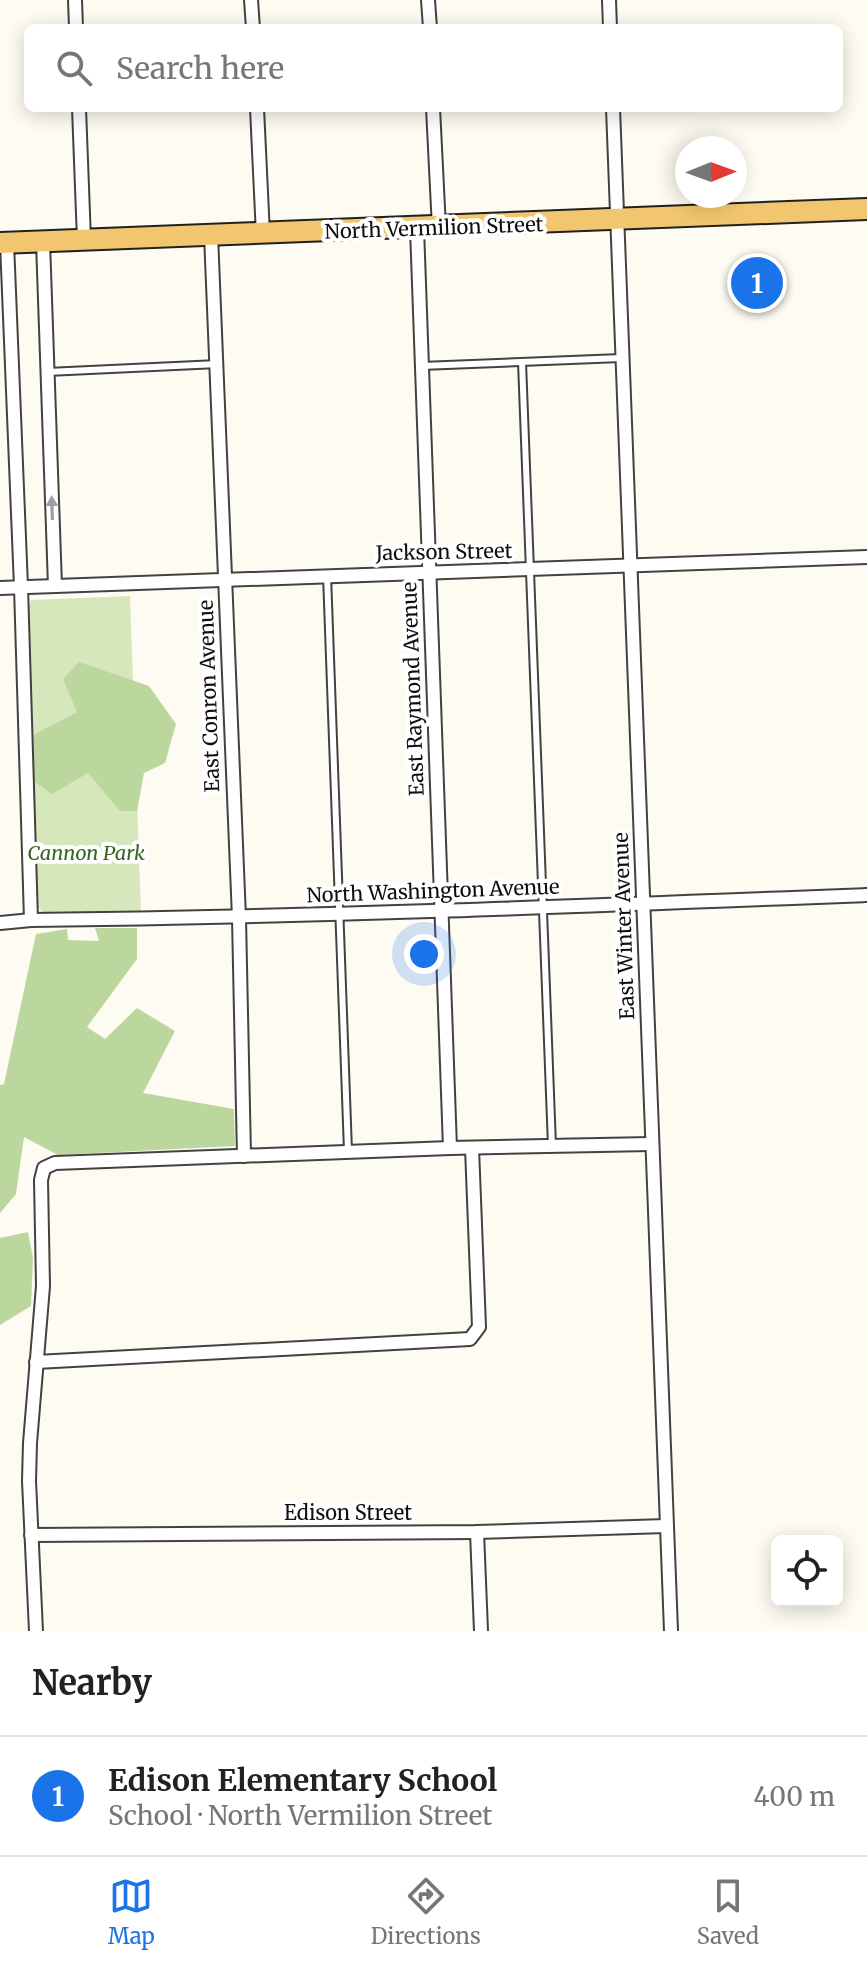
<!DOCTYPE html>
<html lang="en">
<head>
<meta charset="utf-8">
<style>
	body { margin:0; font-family:Merriweather,serif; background:#f2f2f2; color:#222 }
	.controls { position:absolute; right:24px; bottom:24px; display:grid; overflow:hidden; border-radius:12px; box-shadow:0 4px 20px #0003 }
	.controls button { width:72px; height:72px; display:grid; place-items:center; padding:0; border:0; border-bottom:2px solid #e0e0e0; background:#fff; color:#222; font:40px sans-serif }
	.compass { position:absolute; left:675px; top:136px; width:72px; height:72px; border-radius:50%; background:#fff; box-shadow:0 4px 20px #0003; rotate:89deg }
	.you { position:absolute; left:424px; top:954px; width:28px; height:28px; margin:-20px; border:6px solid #fff; border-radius:50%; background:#1a73e8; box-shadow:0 0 0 12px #1a73e833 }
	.badge { display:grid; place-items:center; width:52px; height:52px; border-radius:50%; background:#1a73e8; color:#fff; font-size:26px; font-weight:700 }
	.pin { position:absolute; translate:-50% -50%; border:4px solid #fff; box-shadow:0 2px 8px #0006 }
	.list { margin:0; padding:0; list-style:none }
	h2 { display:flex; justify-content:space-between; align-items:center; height:104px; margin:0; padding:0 32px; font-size:34px }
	h2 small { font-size:26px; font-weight:400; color:#767676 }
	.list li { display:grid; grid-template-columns:52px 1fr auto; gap:24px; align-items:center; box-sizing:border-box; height:120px; padding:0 32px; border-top:2px solid #e0e0e0 }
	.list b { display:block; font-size:30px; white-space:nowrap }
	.list p { margin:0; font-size:26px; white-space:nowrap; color:#767676 }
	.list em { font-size:26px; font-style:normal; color:#767676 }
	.icon { flex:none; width:44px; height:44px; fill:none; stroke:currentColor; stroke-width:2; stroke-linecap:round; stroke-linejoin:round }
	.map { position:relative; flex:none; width:867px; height:1631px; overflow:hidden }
	.search { position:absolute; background:#fff; box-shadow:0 4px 20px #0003; left:24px; right:24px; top:24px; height:88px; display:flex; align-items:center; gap:20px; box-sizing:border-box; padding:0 28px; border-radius:12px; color:#767676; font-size:30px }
	.sheet { height:224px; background:#fff }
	nav { display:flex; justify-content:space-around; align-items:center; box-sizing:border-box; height:112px; border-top:2px solid #e0e0e0; background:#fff; font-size:22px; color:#767676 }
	nav a { display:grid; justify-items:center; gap:4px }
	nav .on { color:#1a73e8 }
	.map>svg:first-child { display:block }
	.green { fill:#d7e7bc }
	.forest { fill:#bcd79d }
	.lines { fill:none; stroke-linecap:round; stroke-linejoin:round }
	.service-casing { stroke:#424242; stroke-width:10 }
	.minor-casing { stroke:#424242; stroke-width:16 }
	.primary-casing { stroke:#202020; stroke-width:24 }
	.service { stroke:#fff; stroke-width:6 }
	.minor { stroke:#fff; stroke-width:12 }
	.primary { stroke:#f1c66f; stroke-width:20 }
	.oneway { fill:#9f9f9f }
	.labels { text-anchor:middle; stroke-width:8; stroke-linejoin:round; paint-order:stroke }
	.street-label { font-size:20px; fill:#0f0f0f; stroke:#fff }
	.park-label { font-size:20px; font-style:italic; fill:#366422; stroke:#fff }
</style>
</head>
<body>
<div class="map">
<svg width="867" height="1631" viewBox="0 0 867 1631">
	<rect width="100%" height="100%" fill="#fefbf2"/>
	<polygon class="green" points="130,596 141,914 47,916 36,905 27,609 31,600"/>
	<g class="forest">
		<polygon points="79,662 149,686 176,724 165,763 144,773 137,811 120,811 88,773 52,794 32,780 31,736 77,712 63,679"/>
		<polygon points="95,928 137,928 137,959 87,1027 105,1039 137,1008 175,1031 143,1093 234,1109 235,1146 58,1155 24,1137 16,1194 0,1213 0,1085 4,1084 36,934 67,929 68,940 99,941"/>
		<polygon points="28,1232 33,1258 31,1306 0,1325 0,1238"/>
	</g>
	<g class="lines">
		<defs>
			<g id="service">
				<polyline points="522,362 552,1146"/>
				<polyline points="421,366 621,358"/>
				<polyline points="47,372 218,364"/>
				<polyline points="327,575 348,1151"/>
			</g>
			<g id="minor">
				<polyline points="75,0 76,28"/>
				<polyline points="251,0 253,28"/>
				<polyline points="428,0 430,28"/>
				<polyline points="609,0 610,28"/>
				<polyline points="79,108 84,240"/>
				<polyline points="257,108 263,235"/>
				<polyline points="433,108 439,228"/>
				<polyline points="613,108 671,1631"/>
				<polyline points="417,228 450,1148"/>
				<polyline points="211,235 239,918 244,1156"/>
				<polyline points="43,242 55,586"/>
				<polyline points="7,243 21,587 31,920"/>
				<polyline points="0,588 867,557"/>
				<path d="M0,923L31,920C310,917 588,906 867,895"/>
				<polyline points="36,1362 470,1339 479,1327 472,1148"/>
				<polyline points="477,1532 481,1631"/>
				<polyline points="31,1535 477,1532 666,1526"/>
				<polyline points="36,1631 29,1481 30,1443 43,1286 41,1180 44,1168 55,1163 450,1148 651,1144"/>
			</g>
			<polyline id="primary" points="0,243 867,209"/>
		</defs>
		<use href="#service" class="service-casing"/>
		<use href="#minor" class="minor-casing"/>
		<use href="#primary" class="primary-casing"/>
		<use href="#service" class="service"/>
		<use href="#minor" class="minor"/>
		<use href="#primary" class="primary"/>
	</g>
	<defs><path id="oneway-solid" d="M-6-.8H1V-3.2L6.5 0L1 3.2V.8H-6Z" transform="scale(2)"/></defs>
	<use class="oneway" href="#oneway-solid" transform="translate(52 508) rotate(-92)"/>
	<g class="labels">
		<g class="street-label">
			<text transform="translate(434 228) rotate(-2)" y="7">North Vermilion Street</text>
			<text transform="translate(444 552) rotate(-1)" y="7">Jackson Street</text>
			<text transform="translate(413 689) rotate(-92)" y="7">East Raymond Avenue</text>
			<text transform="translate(209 696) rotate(-92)" y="7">East Conron Avenue</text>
			<text transform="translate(433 891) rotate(-2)" y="7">North Washington Avenue</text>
			<text transform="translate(624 926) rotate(-92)" y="7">East Winter Avenue</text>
			<text x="348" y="1520">Edison Street</text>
		</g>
		<g class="park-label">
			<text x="86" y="860">Cannon Park</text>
		</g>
	</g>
</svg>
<div class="controls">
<button><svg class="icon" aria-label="locate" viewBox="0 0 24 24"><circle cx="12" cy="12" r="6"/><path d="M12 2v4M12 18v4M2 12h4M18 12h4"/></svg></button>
</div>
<svg class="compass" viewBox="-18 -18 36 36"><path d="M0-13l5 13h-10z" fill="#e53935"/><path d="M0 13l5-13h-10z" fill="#767676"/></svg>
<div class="you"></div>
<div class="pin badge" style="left:757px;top:283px">1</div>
<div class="search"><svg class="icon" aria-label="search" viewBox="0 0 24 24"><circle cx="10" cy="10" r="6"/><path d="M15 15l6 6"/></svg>Search here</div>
</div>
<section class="sheet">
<h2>Nearby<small></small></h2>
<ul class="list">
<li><span class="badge">1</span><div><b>Edison Elementary School</b><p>School · North Vermilion Street</p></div><em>400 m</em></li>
</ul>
</section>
<nav>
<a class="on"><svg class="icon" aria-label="map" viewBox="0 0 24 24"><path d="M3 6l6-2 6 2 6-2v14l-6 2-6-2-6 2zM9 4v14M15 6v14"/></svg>Map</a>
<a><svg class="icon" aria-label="directions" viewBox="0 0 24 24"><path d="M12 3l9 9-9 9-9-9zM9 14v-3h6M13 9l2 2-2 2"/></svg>Directions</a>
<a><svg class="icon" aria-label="saved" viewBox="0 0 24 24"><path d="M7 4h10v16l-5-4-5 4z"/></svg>Saved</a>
</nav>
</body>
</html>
